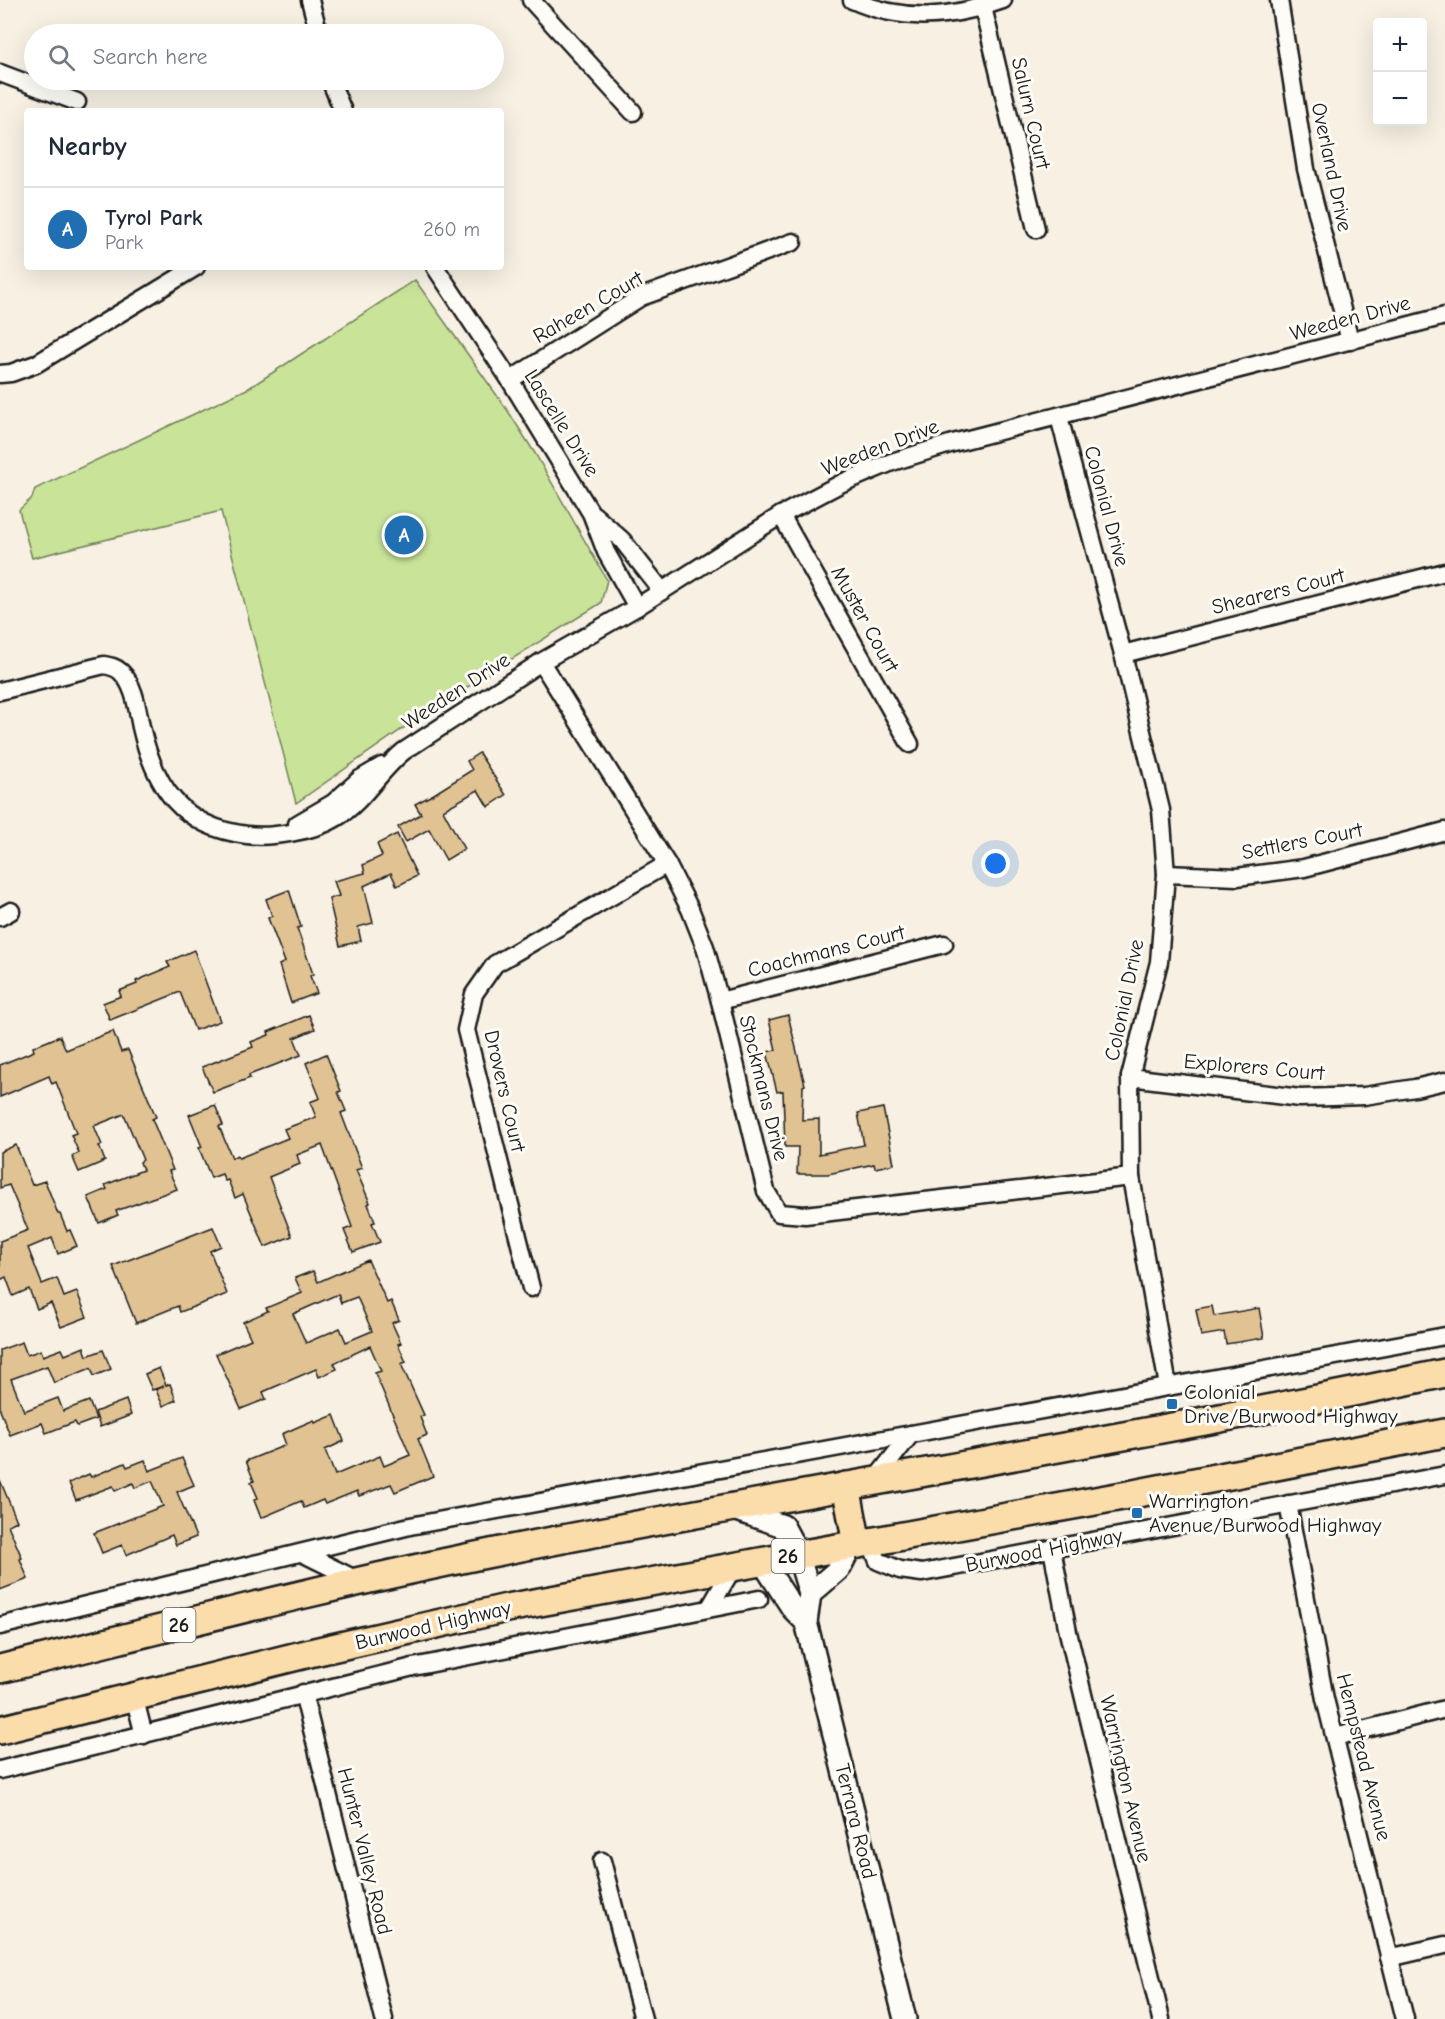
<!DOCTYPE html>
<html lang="en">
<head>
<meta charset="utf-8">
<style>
	body { margin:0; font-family:"Comic Neue",sans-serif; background:#f2f2f3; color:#1f2937 }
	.controls { position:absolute; right:18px; top:18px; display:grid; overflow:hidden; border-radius:6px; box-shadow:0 6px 24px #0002 }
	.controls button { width:54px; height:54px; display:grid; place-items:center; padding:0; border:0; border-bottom:2px solid #e0e1e3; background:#fff; color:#1f2937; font:30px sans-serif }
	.you { position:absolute; left:996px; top:864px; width:21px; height:21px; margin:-15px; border:4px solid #fff; border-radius:50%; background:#1a73e8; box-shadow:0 0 0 9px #1a73e833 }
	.badge { display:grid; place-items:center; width:39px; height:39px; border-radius:50%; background:#1f6fb2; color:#fff; font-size:20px; font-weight:700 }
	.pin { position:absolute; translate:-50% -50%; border:3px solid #fff; box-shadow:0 2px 6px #0006 }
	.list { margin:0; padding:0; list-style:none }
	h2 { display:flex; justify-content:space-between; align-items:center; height:78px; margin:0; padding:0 24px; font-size:26px }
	h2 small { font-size:20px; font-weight:400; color:#747a83 }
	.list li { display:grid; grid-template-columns:39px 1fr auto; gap:18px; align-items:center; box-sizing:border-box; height:84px; padding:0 24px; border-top:2px solid #e0e1e3 }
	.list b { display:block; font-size:22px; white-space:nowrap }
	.list p { margin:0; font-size:20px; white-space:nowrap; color:#747a83 }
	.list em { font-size:20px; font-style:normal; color:#747a83 }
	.icon { flex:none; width:33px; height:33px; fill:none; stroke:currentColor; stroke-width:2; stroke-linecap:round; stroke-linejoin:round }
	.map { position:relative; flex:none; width:1445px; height:2019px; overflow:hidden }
	.search { position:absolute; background:#fff; box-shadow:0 6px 24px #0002; left:24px; top:24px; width:480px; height:66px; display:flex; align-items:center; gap:15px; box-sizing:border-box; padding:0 21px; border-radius:33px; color:#747a83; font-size:22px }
	.panel { position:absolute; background:#fff; box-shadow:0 6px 24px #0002; left:24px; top:108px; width:480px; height:162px; border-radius:6px }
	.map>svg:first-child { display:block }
	.green { fill:#c9e399; stroke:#72805a; stroke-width:1.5 }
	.building { fill:#e0c293; stroke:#1c1c1c; stroke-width:1.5; fill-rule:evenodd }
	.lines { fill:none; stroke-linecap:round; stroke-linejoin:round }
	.minor-casing { stroke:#1c1c1c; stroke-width:21 }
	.tertiary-casing { stroke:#1c1c1c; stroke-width:26 }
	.trunk-casing { stroke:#1c1c1c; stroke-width:32 }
	.minor { stroke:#fdfcf7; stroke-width:16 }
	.tertiary { stroke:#fdfcf7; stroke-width:21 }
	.trunk { stroke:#fbddab; stroke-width:27 }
	.poi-dot { fill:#1f6fb2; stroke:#fdfcf7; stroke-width:2 }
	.labels { text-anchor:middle; stroke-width:6; stroke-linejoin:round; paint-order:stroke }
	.shield { fill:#fdfcf7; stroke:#605f5e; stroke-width:1.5 }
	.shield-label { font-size:20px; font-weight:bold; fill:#1c1c1c }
	.street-label { font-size:21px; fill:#1c1c1c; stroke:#fdfcf7 }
	.poi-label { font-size:21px; fill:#1c1c1c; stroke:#fdfcf7; text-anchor:start }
</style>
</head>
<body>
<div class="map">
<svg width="1445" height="2019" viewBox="0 0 1445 2019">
	<rect width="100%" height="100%" fill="#f7f0e3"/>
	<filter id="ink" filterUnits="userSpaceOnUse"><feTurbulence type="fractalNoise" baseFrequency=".0167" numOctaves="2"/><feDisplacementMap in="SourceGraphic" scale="12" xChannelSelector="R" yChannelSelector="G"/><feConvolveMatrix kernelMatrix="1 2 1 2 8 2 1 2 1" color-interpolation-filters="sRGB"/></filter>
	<g filter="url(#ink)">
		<polygon class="green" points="415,280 508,411 536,455 607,580 601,603 418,718 296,803 221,511 32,558 19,510 32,498 35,489 249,388"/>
		<g class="building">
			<polygon points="479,753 506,795 488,807 478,790 443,810 464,849 446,860 429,829 406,842 398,827 421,814 415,804 434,794 472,770 467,761"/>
			<polygon points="397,834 417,876 397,886 391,873 364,886 373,923 358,927 361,941 340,946 329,899 339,896 334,881 365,873 363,865 382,856 377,844"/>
			<polygon points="289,890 301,927 297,928 313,974 310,976 317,993 291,1003 279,965 285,962 268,918 272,916 266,899"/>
			<polygon points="194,950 220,1021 195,1030 180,992 110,1020 103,1003 121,996 119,991 137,984 136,981 170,967 167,962"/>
			<polygon points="309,1015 315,1029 294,1038 301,1055 249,1075 250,1078 213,1092 202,1067 253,1047 251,1042 269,1035 268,1032"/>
			<polygon points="788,1015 805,1085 803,1086 802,1120 819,1119 819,1154 864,1145 858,1113 883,1108 894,1164 875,1168 874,1164 828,1174 797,1174 798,1147 785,1147 783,1091 777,1092 767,1052 776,1050 769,1020"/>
			<polygon points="113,1031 121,1052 128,1050 156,1117 152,1119 173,1170 169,1171 177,1189 116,1211 118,1215 99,1223 88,1197 107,1189 105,1185 143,1170 140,1162 143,1160 124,1114 94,1126 102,1145 99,1146 105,1161 79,1172 72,1156 79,1153 71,1135 76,1133 56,1082 52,1084 49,1076 0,1097 0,1065 34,1051 33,1047 60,1036 66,1050"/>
			<polygon points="326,1054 341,1091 338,1092 346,1111 341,1113 362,1168 356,1170 370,1203 368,1204 375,1222 372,1223 380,1242 353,1252 344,1230 352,1227 322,1145 297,1155 300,1164 269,1177 292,1236 265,1247 243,1194 235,1198 228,1180 225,1181 222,1174 211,1178 199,1148 202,1147 189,1115 215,1105 223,1125 219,1126 232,1158 237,1155 239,1158 288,1138 284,1129 316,1117 310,1102 320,1098 306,1063"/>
			<polygon points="16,1145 32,1185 45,1181 58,1214 60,1214 67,1231 70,1230 77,1246 58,1254 52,1238 28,1248 42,1284 57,1278 64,1297 77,1292 87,1317 61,1327 51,1303 37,1309 29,1289 13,1296 6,1277 0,1280 0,1241 28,1230 9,1185 0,1188 0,1152"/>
			<polygon points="213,1227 221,1246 210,1251 227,1294 180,1312 178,1306 136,1323 113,1266"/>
			<path d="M368,1260L387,1303L391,1301L399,1320L392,1323L401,1343L398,1344L406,1362L401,1364L424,1415L420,1417L427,1435L418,1439L433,1476L395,1492L391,1484L359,1496L357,1491L325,1504L323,1500L304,1508L301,1501L261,1518L254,1500L258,1498L251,1482L254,1481L246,1461L286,1445L282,1434L300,1426L314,1420L315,1423L334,1415L344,1441L325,1450L335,1475L380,1456L384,1466L410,1455L375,1373L381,1371L370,1346L334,1363L337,1369L319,1377L316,1369L263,1392L266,1399L241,1409L216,1354L251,1339L243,1322L268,1311L266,1308L302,1293L295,1278L313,1271L318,1282ZM338,1294L341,1303L357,1297L372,1331L346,1342L340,1328L306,1343L293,1314Z"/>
			<polygon points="1212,1306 1214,1316 1259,1308 1264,1338 1226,1344 1224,1332 1201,1336 1196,1309"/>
			<polygon points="22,1342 27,1355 41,1350 43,1356 62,1349 65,1355 84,1347 87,1356 103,1350 111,1369 94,1376 91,1368 54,1383 47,1366 11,1379 24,1411 58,1398 63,1411 89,1401 96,1419 77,1426 75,1422 46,1433 42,1423 10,1435 0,1410 0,1350"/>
			<polygon points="159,1368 166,1385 170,1384 176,1400 163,1406 156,1390 164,1386 152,1390 145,1374"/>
			<polygon points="126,1400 131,1415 100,1427 95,1412"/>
			<polygon points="182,1458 194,1485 177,1492 196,1537 176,1545 172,1535 126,1555 122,1545 102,1553 94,1533 163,1506 152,1481 135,1488 133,1483 115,1491 113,1486 76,1500 69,1483 89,1474 91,1477 125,1463 127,1467 145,1460 149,1471"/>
			<polygon points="0,1480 17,1521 8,1525 22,1558 20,1559 28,1579 0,1590"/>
		</g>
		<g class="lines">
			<defs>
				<g id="minor">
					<polyline points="310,0 319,34"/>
					<polyline points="531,0 633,112"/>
					<path d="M852,0C904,23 951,18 1003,0"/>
					<polyline points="1279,0 1306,169 1350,341"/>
					<polyline points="983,7 1036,229"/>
					<polyline points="0,73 77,102"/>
					<polyline points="330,80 343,111"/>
					<polyline points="435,267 510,380 591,513 606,552 637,607"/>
					<polyline points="0,374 11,373 36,364 196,267"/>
					<polyline points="510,380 641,297 793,242"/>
					<polyline points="1059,417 1123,654 1161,810 1166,874 1159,962 1130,1077 1131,1177 1168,1386"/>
					<polyline points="594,515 622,540 662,591"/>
					<polyline points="781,515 910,744"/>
					<polyline points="1123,654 1445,572"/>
					<polyline points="541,662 667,864 690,909 705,947 720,1001 766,1191 779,1213 805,1215 1131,1177"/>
					<path d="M0,691L104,665C110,666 116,667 121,672C135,686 137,708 141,727C155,788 182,827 247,835C272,838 315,831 336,818C364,801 379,771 404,751L541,662L637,607L781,515L842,483L892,462L953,443L1445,316"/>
					<polyline points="297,824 333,803 360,779 382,766"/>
					<polyline points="1166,874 1237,877 1304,868 1445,831"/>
					<polyline points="0,917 11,911"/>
					<polyline points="720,1001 944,944"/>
					<polyline points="1130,1077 1300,1098 1364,1096 1415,1088 1445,1081"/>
					<polyline points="531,1288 466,1030 474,994 495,964 667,864"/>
					<polyline points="874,1481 911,1434"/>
					<polyline points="1288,1504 1325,1699 1405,2019"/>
					<polyline points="870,1541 878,1561 900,1570 922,1573 1445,1475"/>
					<polyline points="1052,1549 1068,1632 1161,2019"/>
					<polyline points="302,1553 359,1581"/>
					<polyline points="710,1607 734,1566"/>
					<polyline points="0,1626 410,1526 1445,1336"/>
					<polyline points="303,1693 384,2019"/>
					<polyline points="134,1696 144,1735"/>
					<polyline points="1335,1737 1445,1709"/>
					<polyline points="0,1770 413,1667 759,1599"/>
					<polyline points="602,1861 643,2019"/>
					<polyline points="1389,1958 1445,1945"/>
				</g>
				<g id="tertiary">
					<polyline points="731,1508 783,1526 798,1554 810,1594 806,1622 905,2019"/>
					<polyline points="762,1561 793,1609 806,1622"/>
					<polyline points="810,1594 839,1569 852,1544"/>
				</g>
				<g id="trunk">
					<polyline points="846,1486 857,1544"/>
					<path d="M0,1669C163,1629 326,1586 491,1553C808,1490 1128,1440 1445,1373"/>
					<polyline points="0,1730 314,1652 507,1608 1128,1495 1445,1433"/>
				</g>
			</defs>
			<use href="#minor" class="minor-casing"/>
			<use href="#tertiary" class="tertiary-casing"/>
			<use href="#trunk" class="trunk-casing"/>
			<use href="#minor" class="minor"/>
			<use href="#tertiary" class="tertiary"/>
			<use href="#trunk" class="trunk"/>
		</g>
	</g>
	<g class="poi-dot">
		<rect x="1166" y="1398" width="12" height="12" rx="3"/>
		<rect x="1131" y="1507" width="12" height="12" rx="3"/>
	</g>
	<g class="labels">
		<g class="shield">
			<rect x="771.5" y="1539" width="33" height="34" rx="4.5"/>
			<rect x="162.5" y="1608" width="33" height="34" rx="4.5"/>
		</g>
		<g class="shield-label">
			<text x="788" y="1563">26</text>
			<text x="179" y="1632">26</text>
		</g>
		<g class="street-label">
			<text transform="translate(1031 113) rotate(77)" y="7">Salurn Court</text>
			<text transform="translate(1332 167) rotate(78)" y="7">Overland Drive</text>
			<text transform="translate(588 307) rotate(-30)" y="7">Raheen Court</text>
			<text transform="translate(1350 318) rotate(-15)" y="7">Weeden Drive</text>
			<text transform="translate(562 423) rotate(58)" y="7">Lascelle Drive</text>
			<text transform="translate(880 447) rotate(-21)" y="7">Weeden Drive</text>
			<text transform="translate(1107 506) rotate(75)" y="7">Colonial Drive</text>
			<text transform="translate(1278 591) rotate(-14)" y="7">Shearers Court</text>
			<text transform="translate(865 619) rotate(61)" y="7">Muster Court</text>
			<text transform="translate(456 691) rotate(-33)" y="7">Weeden Drive</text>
			<text transform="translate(1302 841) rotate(-11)" y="7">Settlers Court</text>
			<text transform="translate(826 951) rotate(-14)" y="7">Coachmans Court</text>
			<text transform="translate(1124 1000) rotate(-78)" y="7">Colonial Drive</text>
			<text transform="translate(1254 1067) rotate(5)" y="7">Explorers Court</text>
			<text transform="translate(764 1088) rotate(76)" y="7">Stockmans Drive</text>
			<text transform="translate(505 1091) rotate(77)" y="7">Drovers Court</text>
			<text transform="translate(1044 1550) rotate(-11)" y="7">Burwood Highway</text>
			<text transform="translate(433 1625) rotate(-13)" y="7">Burwood Highway</text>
			<text transform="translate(1364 1757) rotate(76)" y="7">Hempstead Avenue</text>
			<text transform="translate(1126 1779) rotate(77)" y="7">Warrington Avenue</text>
			<text transform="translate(856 1821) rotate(76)" y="7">Terrara Road</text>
			<text transform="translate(365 1851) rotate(76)" y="7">Hunter Valley Road</text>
		</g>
		<g class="poi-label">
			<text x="1184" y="1399">Colonial<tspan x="1184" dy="24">Drive/Burwood Highway</tspan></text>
			<text x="1149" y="1508">Warrington<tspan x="1149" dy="24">Avenue/Burwood Highway</tspan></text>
		</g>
	</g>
</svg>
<div class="controls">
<button>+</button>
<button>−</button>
</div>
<div class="you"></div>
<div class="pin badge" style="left:404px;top:535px">A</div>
<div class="search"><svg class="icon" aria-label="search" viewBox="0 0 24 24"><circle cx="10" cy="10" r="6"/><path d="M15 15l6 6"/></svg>Search here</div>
<section class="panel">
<h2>Nearby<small></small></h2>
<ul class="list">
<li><span class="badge">A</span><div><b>Tyrol Park</b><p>Park</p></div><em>260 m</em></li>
</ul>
</section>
</div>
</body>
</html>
